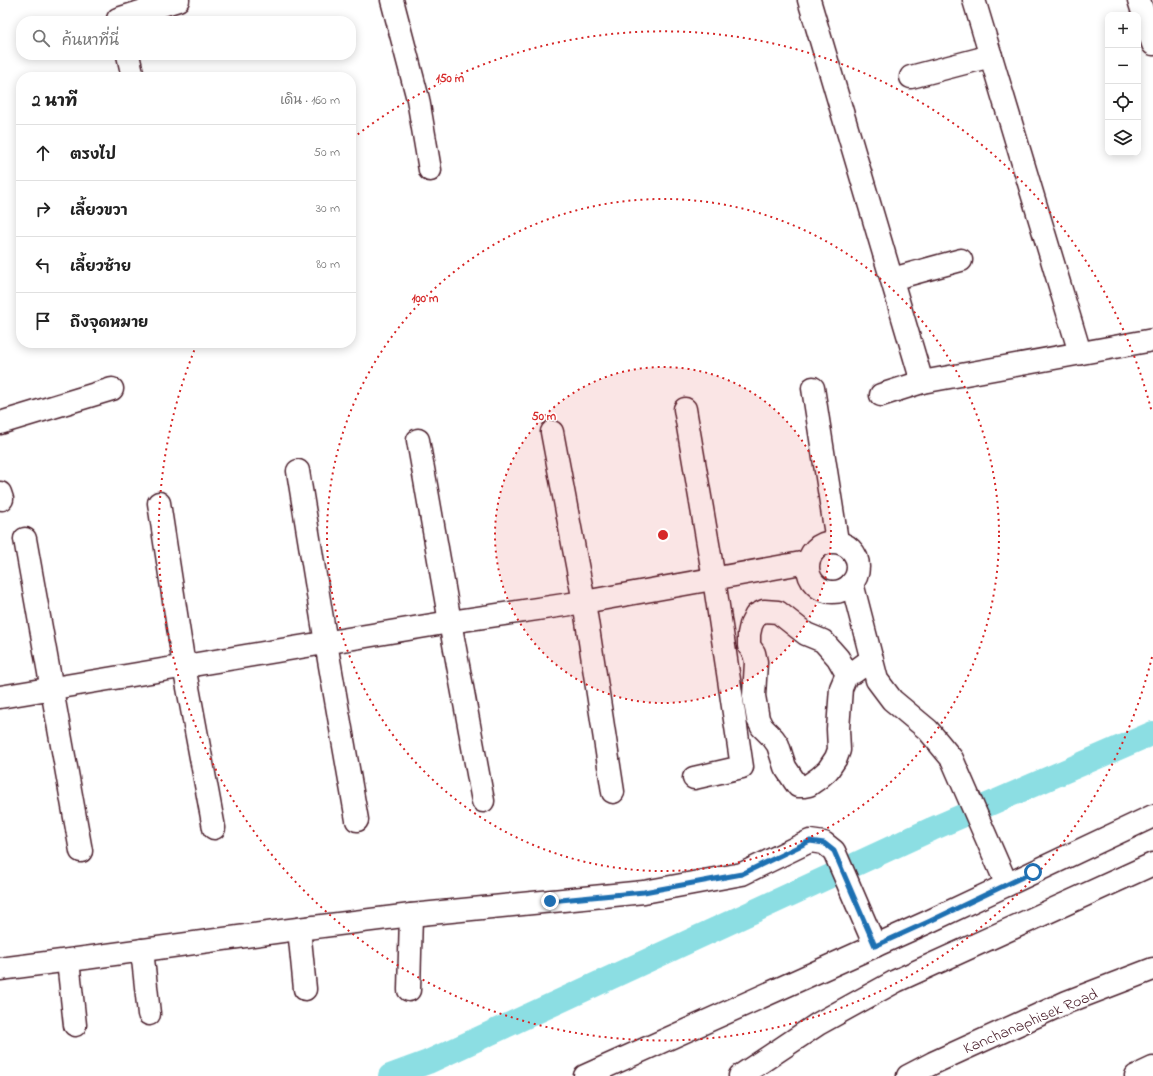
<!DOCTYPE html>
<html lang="th">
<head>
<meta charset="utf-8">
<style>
	body { margin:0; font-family:"Indie Flower","Playpen Sans Thai",sans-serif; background:#f6f6f6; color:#222 }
	.controls { position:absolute; right:12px; top:12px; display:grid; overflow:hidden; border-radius:8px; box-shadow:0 2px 10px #0003 }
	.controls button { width:36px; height:36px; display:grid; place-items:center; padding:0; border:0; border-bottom:1px solid #e0e0e0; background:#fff; color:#222; font:20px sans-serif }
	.stop { position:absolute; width:12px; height:12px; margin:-9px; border:3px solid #1f6fb2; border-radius:50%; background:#fff }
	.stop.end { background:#1f6fb2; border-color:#fff; box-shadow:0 1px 4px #0008 }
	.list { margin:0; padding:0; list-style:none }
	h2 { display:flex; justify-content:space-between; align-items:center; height:52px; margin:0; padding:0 16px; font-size:17px }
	h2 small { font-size:13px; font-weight:400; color:#767676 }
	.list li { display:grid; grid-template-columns:26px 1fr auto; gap:12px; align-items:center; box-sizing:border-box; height:56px; padding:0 16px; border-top:1px solid #e0e0e0 }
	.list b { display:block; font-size:15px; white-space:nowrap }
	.list em { font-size:13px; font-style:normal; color:#767676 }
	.icon { flex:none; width:22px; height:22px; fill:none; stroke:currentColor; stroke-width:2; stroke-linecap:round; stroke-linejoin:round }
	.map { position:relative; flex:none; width:1153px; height:1076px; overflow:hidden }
	.search { position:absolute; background:#fff; box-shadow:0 2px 10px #0003; left:16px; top:16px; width:340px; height:44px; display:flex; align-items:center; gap:10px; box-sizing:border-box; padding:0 14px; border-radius:16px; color:#767676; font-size:15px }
	.panel { position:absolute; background:#fff; box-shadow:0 2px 10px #0003; left:16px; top:72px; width:340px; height:276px; border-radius:16px }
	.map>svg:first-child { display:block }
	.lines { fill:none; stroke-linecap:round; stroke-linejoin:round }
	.canal { stroke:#8cdee3; stroke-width:24 }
	.minor-casing { stroke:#4a1f2b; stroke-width:25 }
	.major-casing { stroke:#4a1f2b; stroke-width:25 }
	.highway-casing { stroke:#4a1f2b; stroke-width:25 }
	.minor { stroke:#fff; stroke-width:22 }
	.major { stroke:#fff; stroke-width:22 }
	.highway { stroke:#fff; stroke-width:22 }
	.route { stroke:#1f6fb2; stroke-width:5 }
	.ring { fill:none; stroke:#d62828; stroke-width:2; stroke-dasharray:2 4 }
	.labels { text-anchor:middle; stroke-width:3; stroke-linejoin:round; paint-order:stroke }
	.street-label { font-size:16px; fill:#4a1f2b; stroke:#fff }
	.centre { fill:#d62828; stroke:#fff; stroke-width:2 }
	.ring-label { font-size:12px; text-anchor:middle; font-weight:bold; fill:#d62828; stroke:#fff; stroke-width:3; stroke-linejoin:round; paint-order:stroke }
</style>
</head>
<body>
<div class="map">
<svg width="1153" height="1076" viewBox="0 0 1153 1076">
	<rect width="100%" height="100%" fill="#fff"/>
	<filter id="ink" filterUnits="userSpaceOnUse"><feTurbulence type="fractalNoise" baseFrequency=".025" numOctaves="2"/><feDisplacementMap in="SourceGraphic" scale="8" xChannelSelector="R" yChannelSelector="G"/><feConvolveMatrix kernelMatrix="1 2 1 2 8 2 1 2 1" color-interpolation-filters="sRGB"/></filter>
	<g filter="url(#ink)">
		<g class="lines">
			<polyline class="canal" points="390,1076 428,1062 932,829 1153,733"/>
			<defs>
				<g id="minor">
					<polyline points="392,0 418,99 430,170"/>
					<polyline points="809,0 922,382"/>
					<polyline points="974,0 1080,353"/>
					<polyline points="1139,0 1153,44"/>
					<polyline points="118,19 178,0"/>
					<polyline points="128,55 133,77"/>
					<polyline points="911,77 991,56"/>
					<polyline points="892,279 961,260"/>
					<polyline points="813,388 837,541"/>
					<polyline points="881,395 922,382 1153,340"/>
					<polyline points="685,409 714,579 742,767 694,778"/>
					<polyline points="0,423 112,389"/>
					<polyline points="552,432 584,602 613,792"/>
					<polyline points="418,440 450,622 483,801"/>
					<polyline points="298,471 326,643 357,820"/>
					<polyline points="0,493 2,499"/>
					<polyline points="159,503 184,666 214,828"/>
					<polyline points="25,539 81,851"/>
					<circle cx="833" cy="567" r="25"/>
					<polyline points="852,583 877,680 892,700 928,730 952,759 1007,885"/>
					<polyline points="847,674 838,658 823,641 806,634 778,612 764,611 756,615 751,625 749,634 749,646 754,653 756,662 754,696 758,719 762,727 773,738 778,745 785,767 795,782 798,786 804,786 809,785 819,778 828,770 836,758 839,750 838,729 841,688 847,674 854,672 872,659"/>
					<polyline points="0,697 450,622 584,602 807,562"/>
					<polyline points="299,929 305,989"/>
					<polyline points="142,950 149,1014"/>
					<polyline points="68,961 75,1025"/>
					<polyline points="0,969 85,958 282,931 411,915 644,892 742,874 810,841 824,843 834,851 875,946"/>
					<polyline points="409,990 411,915"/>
				</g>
				<polyline id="major" points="585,1076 928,922 1153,816"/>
				<g id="highway">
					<polyline points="740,1076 818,1024 896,981 1153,864"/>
					<polyline points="908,1076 933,1063 1067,1002 1153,969"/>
					<polyline points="1136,1076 1153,1068"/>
				</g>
			</defs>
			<use href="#minor" class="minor-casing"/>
			<use href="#major" class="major-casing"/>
			<use href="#highway" class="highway-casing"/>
			<use href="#minor" class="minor"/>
			<use href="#major" class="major"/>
			<use href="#highway" class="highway"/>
		</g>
	</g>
	<g class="lines" filter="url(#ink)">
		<polyline class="route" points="550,901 644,892 742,874 810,841 824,843 834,851 875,946 928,922 1033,872"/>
	</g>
	<circle cx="663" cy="535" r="168" fill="#d62828" fill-opacity=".12"/>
	<g class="ring">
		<circle cx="663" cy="535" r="168"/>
		<circle cx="663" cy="535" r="336"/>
		<path d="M1152 657A504 504 0 1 1 196 346M353 138A504 504 0 0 1 1152 413"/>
	</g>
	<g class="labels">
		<g class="street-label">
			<text transform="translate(1030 1020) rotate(-23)" y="6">Kanchanaphisek Road</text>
		</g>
	</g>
	<circle cx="663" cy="535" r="6" class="centre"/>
	<g class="ring-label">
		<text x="450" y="82">150 m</text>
		<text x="425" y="302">100 m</text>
		<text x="544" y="420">50 m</text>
	</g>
</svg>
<div class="controls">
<button>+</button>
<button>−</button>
<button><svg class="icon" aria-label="locate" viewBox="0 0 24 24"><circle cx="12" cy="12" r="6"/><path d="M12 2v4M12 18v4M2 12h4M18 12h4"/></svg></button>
<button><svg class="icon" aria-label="layers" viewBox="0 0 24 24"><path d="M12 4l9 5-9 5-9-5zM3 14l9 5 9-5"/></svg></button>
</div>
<div class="stop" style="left:1033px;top:872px"></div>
<div class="stop end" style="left:550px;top:901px"></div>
<div class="search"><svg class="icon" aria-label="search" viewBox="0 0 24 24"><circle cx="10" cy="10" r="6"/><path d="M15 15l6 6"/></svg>ค้นหาที่นี่</div>
<section class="panel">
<h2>2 นาที<small>เดิน · 160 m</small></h2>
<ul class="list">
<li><svg class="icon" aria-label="ahead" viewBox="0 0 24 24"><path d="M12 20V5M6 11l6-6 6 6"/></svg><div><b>ตรงไป</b></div><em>50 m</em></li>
<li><svg class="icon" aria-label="right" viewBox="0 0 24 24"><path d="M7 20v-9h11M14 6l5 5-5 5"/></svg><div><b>เลี้ยวขวา</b></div><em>30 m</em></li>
<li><svg class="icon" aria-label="left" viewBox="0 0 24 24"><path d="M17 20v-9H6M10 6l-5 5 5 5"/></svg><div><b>เลี้ยวซ้าย</b></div><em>80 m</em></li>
<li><svg class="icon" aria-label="arrive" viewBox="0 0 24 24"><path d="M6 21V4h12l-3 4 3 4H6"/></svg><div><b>ถึงจุดหมาย</b></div></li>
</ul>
</section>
</div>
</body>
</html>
